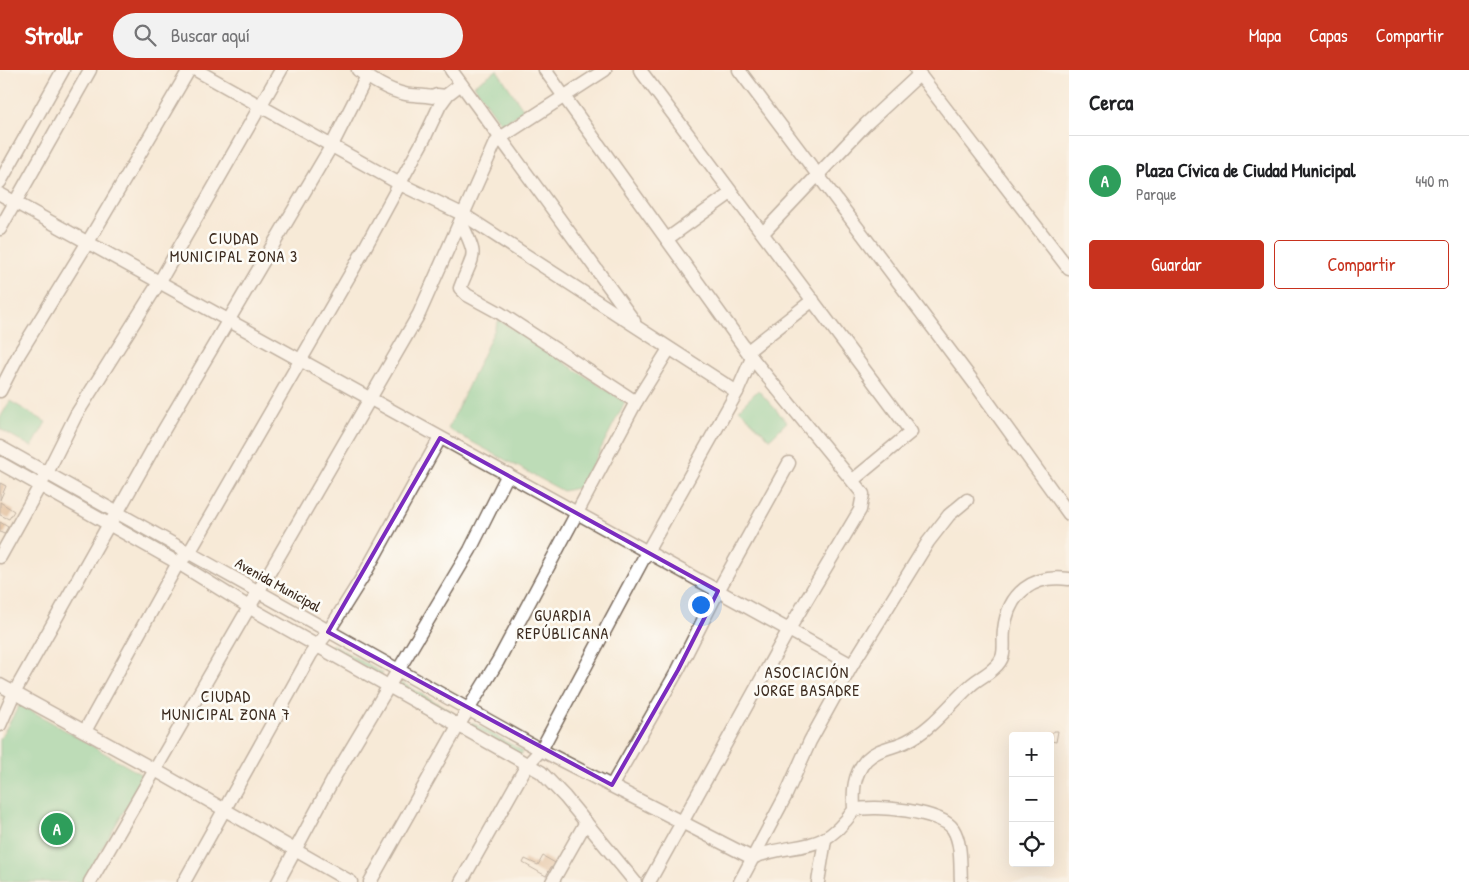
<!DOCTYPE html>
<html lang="es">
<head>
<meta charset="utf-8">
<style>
	body { margin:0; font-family:"Patrick Hand",sans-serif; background:#f2f2f2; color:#202124 }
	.controls { position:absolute; right:15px; bottom:15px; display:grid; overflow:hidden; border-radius:5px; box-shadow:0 5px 20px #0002 }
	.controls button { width:45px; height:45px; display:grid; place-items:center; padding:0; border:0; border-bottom:1px solid #e0e0e0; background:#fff; color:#202124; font:25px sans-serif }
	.you { position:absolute; left:700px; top:534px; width:18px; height:18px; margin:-12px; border:4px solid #fff; border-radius:50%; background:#1a73e8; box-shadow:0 0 0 8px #1a73e833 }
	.badge { display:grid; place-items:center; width:32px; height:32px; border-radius:50%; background:#c8321e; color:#fff; font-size:16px; font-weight:700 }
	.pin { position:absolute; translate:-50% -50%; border:2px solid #fff; box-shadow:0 1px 5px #0006 }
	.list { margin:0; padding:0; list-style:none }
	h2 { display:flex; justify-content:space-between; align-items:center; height:65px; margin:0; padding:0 20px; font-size:21px }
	h2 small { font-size:16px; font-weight:400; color:#757577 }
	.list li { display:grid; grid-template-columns:32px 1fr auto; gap:15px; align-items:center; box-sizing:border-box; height:90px; padding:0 20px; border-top:1px solid #e0e0e0 }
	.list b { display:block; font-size:19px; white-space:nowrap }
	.list p { margin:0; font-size:16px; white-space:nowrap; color:#757577 }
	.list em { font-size:16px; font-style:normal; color:#757577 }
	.actions { display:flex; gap:10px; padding:15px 20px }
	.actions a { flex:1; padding:11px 0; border:1px solid #c8321e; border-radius:5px; text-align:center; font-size:18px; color:#c8321e }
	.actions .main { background:#c8321e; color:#fff }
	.icon { flex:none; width:28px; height:28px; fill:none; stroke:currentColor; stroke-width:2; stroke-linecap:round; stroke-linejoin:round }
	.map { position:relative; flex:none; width:1069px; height:812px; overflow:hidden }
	header { display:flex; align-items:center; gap:30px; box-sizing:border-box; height:70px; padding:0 25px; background:#c8321e; color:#fff }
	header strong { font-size:24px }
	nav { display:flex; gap:28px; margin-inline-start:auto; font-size:18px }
	.search { width:350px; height:45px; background:#f2f2f2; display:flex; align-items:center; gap:12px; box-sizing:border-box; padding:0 18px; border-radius:28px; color:#757577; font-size:19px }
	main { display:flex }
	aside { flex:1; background:#fff }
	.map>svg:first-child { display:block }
	.green { fill:#76cc91; stroke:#587b58 }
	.building { fill:#d09d6e }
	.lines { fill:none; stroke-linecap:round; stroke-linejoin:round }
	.minor-casing { stroke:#7d6d5f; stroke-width:15 }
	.minor { stroke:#fff; stroke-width:12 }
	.marked { fill:none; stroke:#7b2cbf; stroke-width:4; stroke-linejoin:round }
	.labels { text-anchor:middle; stroke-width:5; stroke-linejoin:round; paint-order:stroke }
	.street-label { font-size:15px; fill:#3b2a1e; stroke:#fdfcf7 }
	.neighbourhood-label { font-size:16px; letter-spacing:1px; fill:#3b2a1e; stroke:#fdfcf7 }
</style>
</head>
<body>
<header>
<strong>Strollr</strong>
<div class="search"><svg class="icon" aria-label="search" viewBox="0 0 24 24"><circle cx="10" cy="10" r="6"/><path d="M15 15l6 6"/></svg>Buscar aquí</div>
<nav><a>Mapa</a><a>Capas</a><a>Compartir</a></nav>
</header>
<main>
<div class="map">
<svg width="1069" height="812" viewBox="0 0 1069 812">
	<rect width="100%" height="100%" fill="#fdfcf7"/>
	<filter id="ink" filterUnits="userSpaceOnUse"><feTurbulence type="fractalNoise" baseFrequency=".02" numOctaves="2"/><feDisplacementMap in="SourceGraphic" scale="10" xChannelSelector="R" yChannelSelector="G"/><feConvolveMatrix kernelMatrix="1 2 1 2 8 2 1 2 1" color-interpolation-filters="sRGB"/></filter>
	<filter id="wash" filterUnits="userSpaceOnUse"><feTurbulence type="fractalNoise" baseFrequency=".0096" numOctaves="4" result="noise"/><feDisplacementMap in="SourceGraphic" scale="20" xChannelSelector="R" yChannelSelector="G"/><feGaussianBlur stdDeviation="1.12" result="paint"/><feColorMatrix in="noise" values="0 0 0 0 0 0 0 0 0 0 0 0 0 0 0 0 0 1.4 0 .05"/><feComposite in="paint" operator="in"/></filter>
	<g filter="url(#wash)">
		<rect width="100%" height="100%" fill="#f7ead7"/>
		<g class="green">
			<polygon points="497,0 524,40 502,55 474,15"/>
			<polygon points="499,250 625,332 581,417 563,421 448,359"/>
			<polygon points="758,320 787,352 770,369 739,339"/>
			<polygon points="10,331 46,352 32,377 0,359 0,348"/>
			<polygon points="332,574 383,603 381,606 330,577"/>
			<polygon points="401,612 453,642 451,646 399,615"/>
			<polygon points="20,634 144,706 83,812 0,812 0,669"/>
			<polygon points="472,652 523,681 521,685 470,655"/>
		</g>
		<g id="blocks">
			<g class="building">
				<polygon points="0,413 6,416 0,430"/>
				<polygon points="0,432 14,441 9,449 0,445"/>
				<polygon points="0,452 8,457 4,464 0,462"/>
				<polygon points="1053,661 1058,661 1056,672 1051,671"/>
				<polygon points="543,786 557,794 554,799 551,797 546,806 523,793 525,789 538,795"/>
			</g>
		</g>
	</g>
	<g filter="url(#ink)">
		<use href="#blocks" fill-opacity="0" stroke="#7d6d5f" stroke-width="1"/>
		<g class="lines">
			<defs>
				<g id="minor">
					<polyline points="196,0 400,114 464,145 737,322"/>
					<path d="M358,0C372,10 387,20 405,24C414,26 423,25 432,27L437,25L446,26"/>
					<polyline points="451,0 634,251"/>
					<polyline points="545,0 752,288 863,424 860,440 788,561 649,812"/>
					<polyline points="640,0 911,362 853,410"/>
					<polyline points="739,0 978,318 1069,444"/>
					<polyline points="916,0 1069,199"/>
					<polyline points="0,112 63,0"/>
					<polyline points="0,124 852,595"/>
					<path d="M461,152C479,190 474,181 460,218L467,225L500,243L636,332"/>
					<polyline points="0,159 90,0"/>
					<polyline points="763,163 866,54 920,4"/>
					<polyline points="667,169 731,123"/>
					<polyline points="748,281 813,230"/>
					<polyline points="0,321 19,284 88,172 189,0"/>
					<path d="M0,377L541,680L752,788C797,769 819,789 854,740C853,721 853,705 866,690C878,678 893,678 907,671C932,659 950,634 970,616C977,609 987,605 994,598C1008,586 1002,576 1004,560C1008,523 1033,504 1069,509"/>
					<polyline points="0,393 178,493 257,542 541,702 565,727 635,812"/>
					<polyline points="0,487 47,403 76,345 160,211 281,0"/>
					<polyline points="0,615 155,700 351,812"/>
					<polyline points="0,655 14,623 109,454 117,443 159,368 332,75 367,6"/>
					<polyline points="85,661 178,493 189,483 355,196 424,69 440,35 448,24 461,14"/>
					<polyline points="612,715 678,600 718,521 789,393"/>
					<path d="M854,740C874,734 941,741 953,759C962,773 960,796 961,812"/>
					<polyline points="90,812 419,244 494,75 500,68 605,0"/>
					<polyline points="184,812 311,584 328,562 365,503 440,368"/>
					<polyline points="278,812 335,706 470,480 508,404"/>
					<polyline points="370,812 458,656 498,591 636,332 669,279"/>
					<polyline points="461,812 527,695 541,680 647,482 737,322 752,288"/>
					<polyline points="552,812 586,752"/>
					<polyline points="740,812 785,727 810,671 852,595 928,472 949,445 967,430"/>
					<polyline points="818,812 825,770"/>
				</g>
			</defs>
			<use href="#minor" class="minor-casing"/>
			<use href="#minor" class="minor"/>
		</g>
	</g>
	<path d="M0 0H1069V812H0ZM440,368L718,521L678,600L612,715L328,562Z" fill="#f7ead7" fill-opacity=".55" fill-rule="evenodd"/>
	<path class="marked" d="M440,368L718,521L678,600L612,715L328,562Z"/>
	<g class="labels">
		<g class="street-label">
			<text transform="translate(278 515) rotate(29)" y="5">Avenida Municipal</text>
		</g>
		<g class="neighbourhood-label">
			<text x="234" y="174">CIUDAD<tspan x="234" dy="18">MUNICIPAL ZONA 3</tspan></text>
			<text x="563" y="551">GUARDIA<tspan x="563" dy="18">REPÚBLICANA</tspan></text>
			<text x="807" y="608">ASOCIACIÓN<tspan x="807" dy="18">JORGE BASADRE</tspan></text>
			<text x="226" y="632">CIUDAD<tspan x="226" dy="18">MUNICIPAL ZONA 7</tspan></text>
		</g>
	</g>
</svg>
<div class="controls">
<button>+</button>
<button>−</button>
<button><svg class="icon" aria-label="locate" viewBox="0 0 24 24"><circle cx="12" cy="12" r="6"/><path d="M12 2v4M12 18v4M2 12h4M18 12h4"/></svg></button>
</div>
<div class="you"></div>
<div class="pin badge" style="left:57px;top:759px;background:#2e9e5b">A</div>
</div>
<aside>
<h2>Cerca<small></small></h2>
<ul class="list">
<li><span class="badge" style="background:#2e9e5b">A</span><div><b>Plaza Cívica de Ciudad Municipal</b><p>Parque</p></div><em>440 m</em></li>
</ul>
<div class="actions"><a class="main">Guardar</a><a>Compartir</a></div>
</aside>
</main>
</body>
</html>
